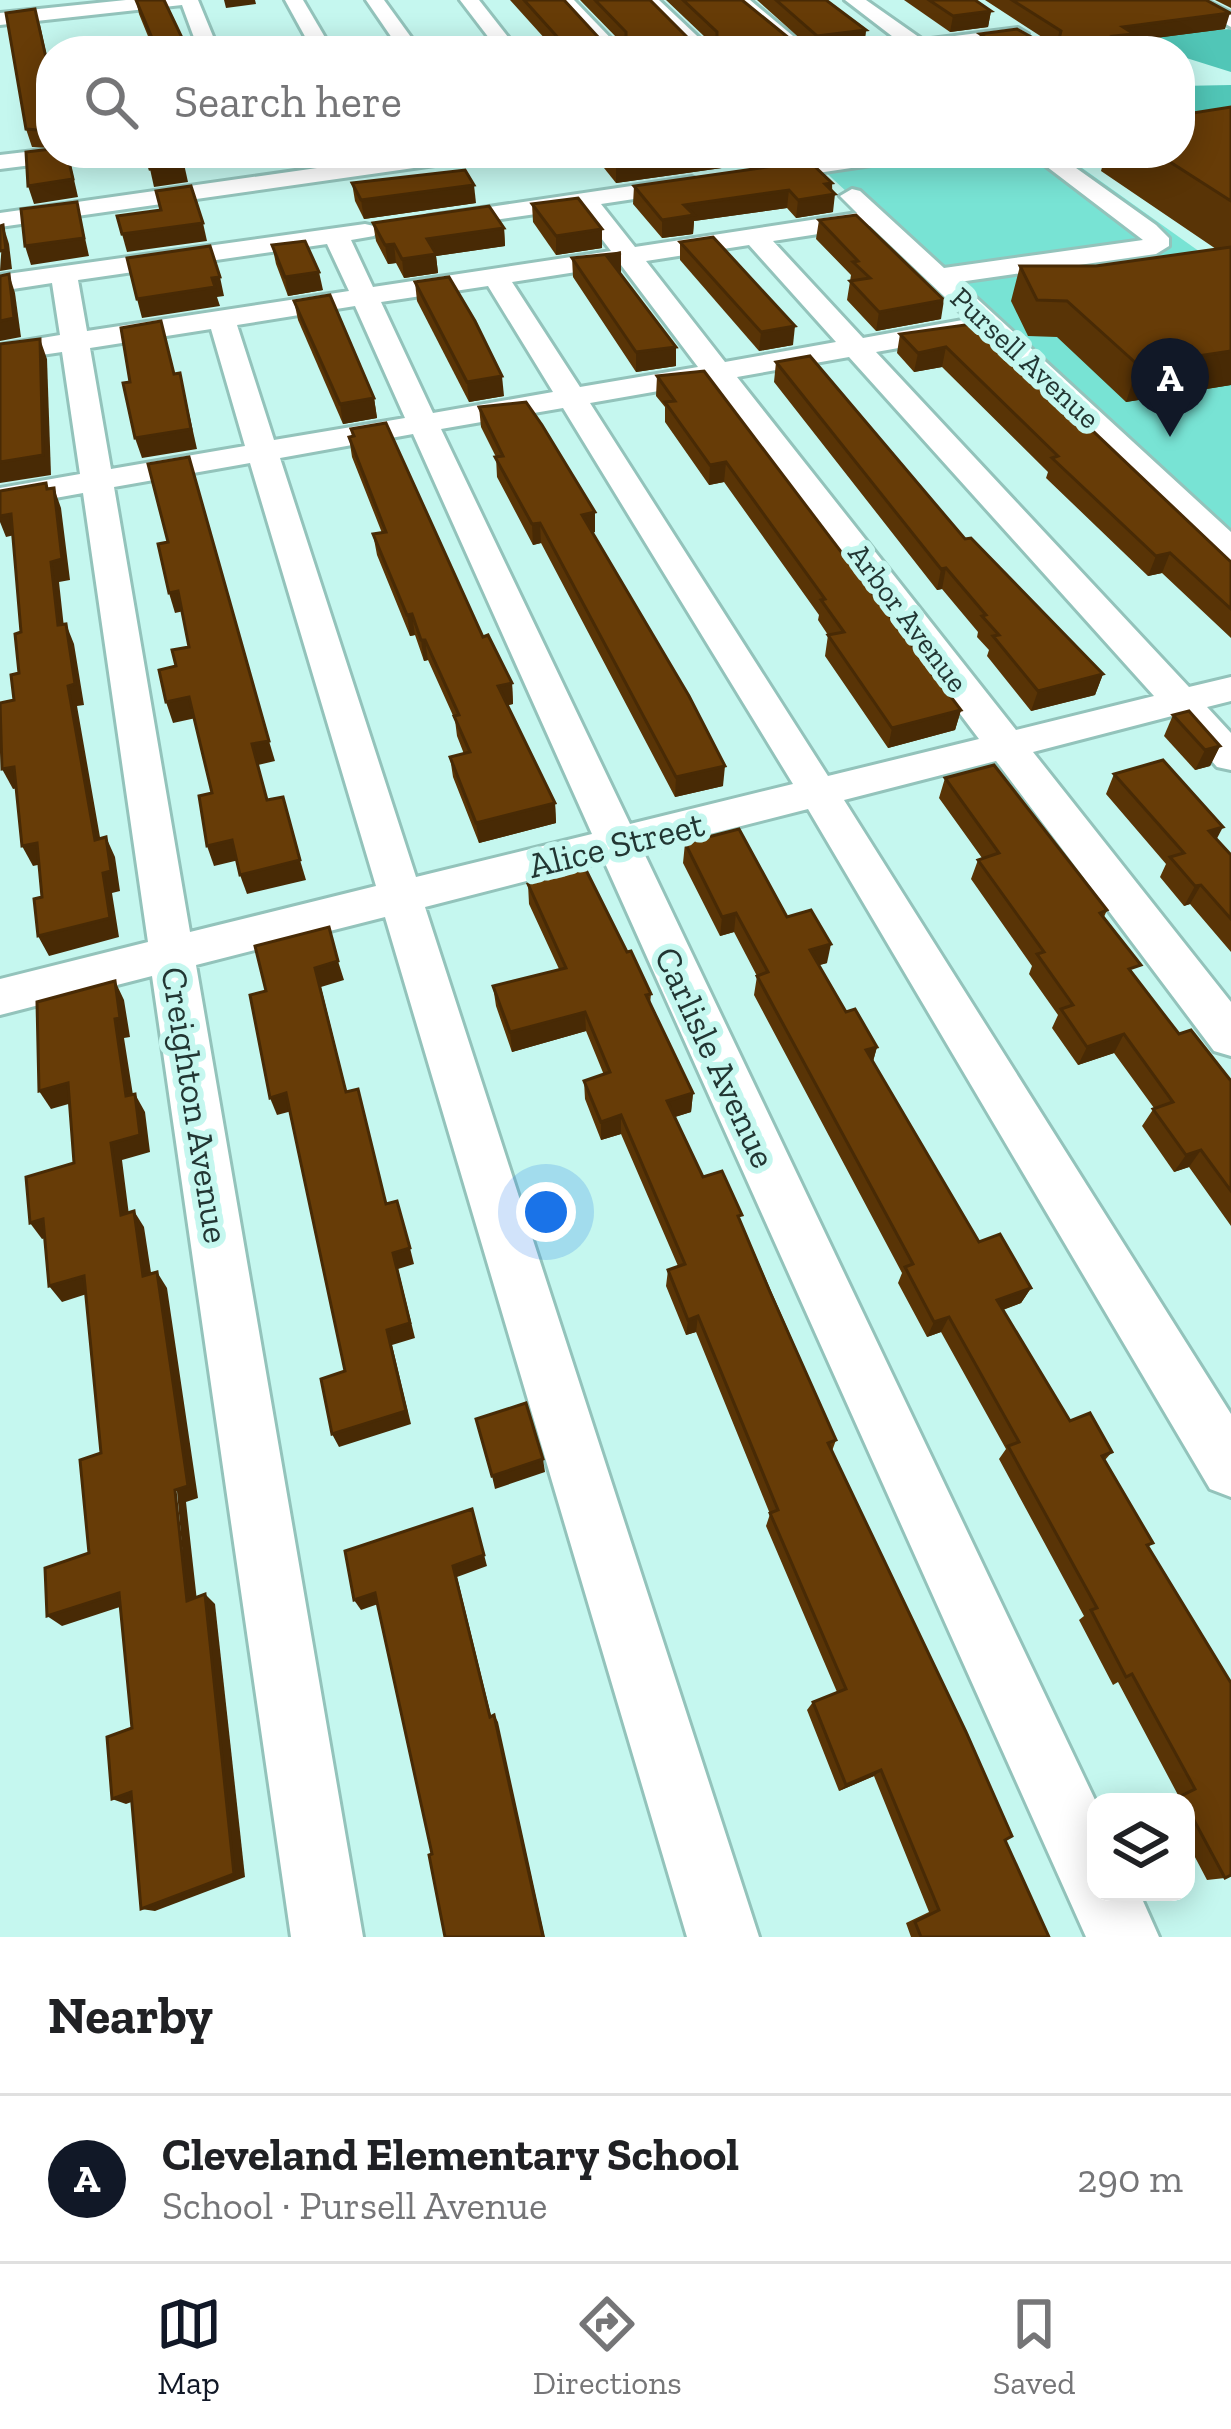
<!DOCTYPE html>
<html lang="en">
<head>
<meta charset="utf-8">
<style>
	body { margin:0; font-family:"Zilla Slab",serif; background:#f6f6f6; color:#202124 }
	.controls { position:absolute; right:36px; bottom:36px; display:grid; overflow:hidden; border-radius:24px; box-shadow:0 6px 30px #0003 }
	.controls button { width:108px; height:108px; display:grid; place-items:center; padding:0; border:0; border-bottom:3px solid #e0e0e0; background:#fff; color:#202124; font:60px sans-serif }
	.you { position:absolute; left:546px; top:1212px; width:42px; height:42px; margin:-30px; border:9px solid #fff; border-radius:50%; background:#1a73e8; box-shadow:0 0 0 18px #1a73e833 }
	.badge { display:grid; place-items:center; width:78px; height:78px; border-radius:50%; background:#111827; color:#fff; font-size:39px; font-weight:700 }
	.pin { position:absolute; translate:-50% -99px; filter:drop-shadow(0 3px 6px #0008) }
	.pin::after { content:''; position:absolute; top:63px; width:42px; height:36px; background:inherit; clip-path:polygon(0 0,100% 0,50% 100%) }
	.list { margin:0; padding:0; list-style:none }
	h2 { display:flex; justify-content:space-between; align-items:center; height:156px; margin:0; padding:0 48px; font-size:51px }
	h2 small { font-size:39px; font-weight:400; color:#757577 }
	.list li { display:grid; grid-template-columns:78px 1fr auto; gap:36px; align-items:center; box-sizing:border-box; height:168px; padding:0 48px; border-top:3px solid #e0e0e0 }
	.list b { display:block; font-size:45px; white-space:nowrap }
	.list p { margin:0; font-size:39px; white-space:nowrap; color:#757577 }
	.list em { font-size:39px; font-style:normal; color:#757577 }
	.icon { flex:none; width:66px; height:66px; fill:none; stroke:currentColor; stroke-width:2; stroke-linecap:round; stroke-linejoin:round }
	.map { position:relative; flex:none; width:1231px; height:1937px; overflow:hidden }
	.search { position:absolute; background:#fff; box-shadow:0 6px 30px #0003; left:36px; right:36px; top:36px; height:132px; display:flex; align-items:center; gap:30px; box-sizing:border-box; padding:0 42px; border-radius:48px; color:#757577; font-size:45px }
	.sheet { height:324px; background:#fff }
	nav { display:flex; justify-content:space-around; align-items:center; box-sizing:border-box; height:168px; border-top:3px solid #e0e0e0; background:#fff; font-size:33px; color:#757577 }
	nav a { display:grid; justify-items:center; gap:6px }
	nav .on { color:#111827 }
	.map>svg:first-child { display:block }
	.green { fill:#78e3d4 }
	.forest { fill:#51c6b7 }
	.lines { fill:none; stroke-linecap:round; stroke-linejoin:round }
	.minor-casing { stroke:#93c3bb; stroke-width:6 }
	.minor { fill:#fff; fill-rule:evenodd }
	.wall { fill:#593406 }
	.shaded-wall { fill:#482a05 }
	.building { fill:#673c07; stroke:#482a05; stroke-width:3 }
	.labels { text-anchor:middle; stroke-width:12; stroke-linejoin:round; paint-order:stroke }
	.far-street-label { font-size:30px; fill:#223633; stroke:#c5f7ef }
	.street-label { font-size:36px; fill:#223633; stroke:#c5f7ef }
</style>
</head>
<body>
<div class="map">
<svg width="1231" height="1937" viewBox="0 0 1231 1937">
	<rect width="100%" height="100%" fill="#c5f7ef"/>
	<polygon class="green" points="905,153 1061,153 1231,274 1231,550 819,166"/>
	<g class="forest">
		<polygon points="1231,29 1231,72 1180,56 1180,51 1170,51 1153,41 1169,33"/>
		<polygon points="1231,85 1231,117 1180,124 1180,86"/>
	</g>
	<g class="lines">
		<defs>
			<g id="minor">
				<polygon points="126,0 198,0 219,51 199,51 182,5 0,25 0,13"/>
				<polygon points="285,0 303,0 333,51 313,51"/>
				<polygon points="366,0 384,0 421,51 401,51"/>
				<polygon points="460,0 479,0 519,51 499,51"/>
				<polygon points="555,0 574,0 623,51 602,51"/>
				<polygon points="639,0 659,0 713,51 691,51"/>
				<polygon points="729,0 750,0 811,51 789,51"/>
				<polygon points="845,0 866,0 923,40 1018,28 1028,34 1018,40 935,51 874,51 901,43"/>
				<polygon points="1182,0 1205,0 1231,13 1231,27"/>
				<polygon points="51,149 51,153 83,153 72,160 0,169 0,155"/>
				<polygon points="422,153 481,153 470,160 0,227 0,213"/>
				<polygon points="859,153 916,153 905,160 757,182 745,175 757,168"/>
				<path d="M1029,153H1055L1156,225L1169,238V246L1156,254L959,282L1231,532V560L1219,557L983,333L876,352L1189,687L1231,677V701L1207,707L1231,733V770L1217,767L1172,716L1033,752L1231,1002V1056L1214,1051L996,761L844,800L1231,1414V1497L1210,1489L808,809L643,851L1096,1802V1892H1139L1159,1937H1086L604,861L425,907L759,1937H687L385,917L196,965L363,1937H291L152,976L0,1015V979L148,942L83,493L0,508V488L80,474L62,352L0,361V345L60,335L52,283L0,291V275L365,224L374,226L377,231L374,236L351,240L373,287L611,251L578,208L437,228L425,221L428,216L692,177L704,184L700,189L601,204L635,247L857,213L840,196L852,189L860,191L944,268L1143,240ZM870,226L968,319L863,338L773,241ZM327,244L349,291L87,331L78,280ZM749,245L836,342L725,362L646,261ZM621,265L698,367L580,387L512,282ZM488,286L553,392L433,413L381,302ZM355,306L405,418L274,440L237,325ZM211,329L245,446L111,469L90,348ZM849,357L1154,696L1016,730L737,377ZM710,382L979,739L828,776L590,403ZM563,408L793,784L630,824L441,429ZM413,434L592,834L416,877L280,458ZM250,463L376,886L190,932L114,487Z"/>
			</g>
		</defs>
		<use href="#minor" class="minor-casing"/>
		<use href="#minor" class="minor"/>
	</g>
	<g class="wall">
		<polygon points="136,0 186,51 154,51 139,14"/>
		<polygon points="510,0 564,0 599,38 617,38 580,0 650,0 688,38 706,38 666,0 742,0 789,51 556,51"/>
		<polygon points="757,0 826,0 866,30 864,46 814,51"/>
		<polygon points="904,0 975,0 991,11 988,27 950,32"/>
		<polygon points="985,0 1206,0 1225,29 1132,41 1131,45 1141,51 979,51 977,50 980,34 1045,39"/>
		<polygon points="1215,0 1231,0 1231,8"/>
		<polygon points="40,25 51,75 51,148 32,147 26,129"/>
		<polygon points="1231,107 1231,385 1126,402 1057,337 1028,336 1011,301 1020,266 1096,266 1216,249 1101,171 1106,153 1180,153"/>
		<polygon points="592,153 787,153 786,159 616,183"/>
		<polygon points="352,183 476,203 364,219 355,201"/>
		<polygon points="832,183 833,212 796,218 787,208 694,221 693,234 662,238 633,204 634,186"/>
		<polygon points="532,204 602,229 602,248 556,255 533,222"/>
		<polygon points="819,220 941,319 876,331 847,300 851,275 816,239"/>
		<polygon points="373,223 504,228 505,246 436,256 438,273 404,278 396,263 388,264 376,241"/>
		<polygon points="680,242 793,345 759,351 680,260"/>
		<polygon points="272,245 323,290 288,296 276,264"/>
		<polygon points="572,258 621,272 619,272 676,366 636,372 573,277"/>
		<polygon points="415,282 504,396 469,402 417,301"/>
		<polygon points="294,301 374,398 377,418 343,424 298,320"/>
		<polygon points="979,323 1231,562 1231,638 1162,573 1148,576 1046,478 1048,472 942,367 914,372 897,353 900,334"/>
		<polygon points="776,362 965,539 1103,674 1095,695 1031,711 987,656 989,650 977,637 978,632 942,589 937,590 774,382"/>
		<polygon points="657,376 961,710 955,730 888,748 825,656 828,635 818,620 819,615 724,482 709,485 665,422 665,407 656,396"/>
		<polygon points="479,407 595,512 595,532 592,533 723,786 675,797 541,543 533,545 497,477 496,457 481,427"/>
		<polygon points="351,429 512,683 513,704 507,705 555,803 556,823 479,843 453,777 450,757 464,754 457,736 455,720 428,660 424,661 415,635 410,636 377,555 373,534 382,533 352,457 349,437 352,437"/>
		<polygon points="1173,715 1220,746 1210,766 1195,770 1164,736"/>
		<polygon points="1114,774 1217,839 1231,855 1231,952 1190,904 1184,906 1160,877 1166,864 1106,794"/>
		<polygon points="945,778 1107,910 1104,917 1135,977 1179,1034 1231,1081 1231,1226 1189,1167 1174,1172 1142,1126 1154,1108 1114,1053 1078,1065 1052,1028 1058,1015 1029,974 1032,966 971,879 978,860 982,858 939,798"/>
		<polygon points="685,843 787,917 827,963 819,965 846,1012 877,1047 873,1061 979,1242 1031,1288 1021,1303 1003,1310 1070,1421 1112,1452 1105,1460 1153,1543 1148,1547 1225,1878 1207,1880 1186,1840 1186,1802 1166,1802 1165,1801 1178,1795 1118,1682 1113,1685 1079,1620 1084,1616 999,1459 1006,1449 941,1332 927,1337 898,1283 902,1273 754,995 757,976 734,932 720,936 683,863"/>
		<polygon points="528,884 627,952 651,994 650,1004 693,1093 691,1112 674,1117 703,1177 741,1222 836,1440 832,1451 1049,1937 911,1937 906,1923 929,1912 874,1776 839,1791 807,1710 813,1702 837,1692 766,1526 770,1514 696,1332 686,1335 666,1286 668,1270 678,1266 621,1134 601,1140 585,1099 584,1081 604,1075 586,1031 512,1052 496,1006 493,986 559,969 529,904"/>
	</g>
	<g class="shaded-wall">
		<polygon points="224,0 255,0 256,4 226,8"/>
		<polygon points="991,11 988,27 950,32 953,16"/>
		<polygon points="1230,13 1225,29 1132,41 1130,50 1114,36 1123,27"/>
		<polygon points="866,30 864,46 815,51 817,36"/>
		<polygon points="790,39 789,51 773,51 773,41"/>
		<polygon points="184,42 186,51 156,51 155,45"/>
		<polygon points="68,153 78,197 34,204 28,186"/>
		<polygon points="189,153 225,153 227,163 193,168"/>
		<polygon points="702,153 787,153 786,159 616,183 616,165"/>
		<polygon points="184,164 188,182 154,187 150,169"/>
		<polygon points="832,183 831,195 835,194 833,212 796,218 798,200 825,184"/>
		<polygon points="474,185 476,203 364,219 361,200"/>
		<polygon points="789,190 787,208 694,221 693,234 662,238 662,220 684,205"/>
		<polygon points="77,202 89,256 31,265 25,246"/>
		<polygon points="203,223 207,241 127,252 122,234"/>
		<polygon points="3,225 9,244 12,269 0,271"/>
		<polygon points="504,228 505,246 436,256 438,273 404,278 402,259 427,239"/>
		<polygon points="602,229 602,248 556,255 556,236"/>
		<polygon points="394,244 396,263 388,264 385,245"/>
		<polygon points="621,253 621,272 606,274 606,255"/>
		<polygon points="319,272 323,290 288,296 285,277"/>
		<polygon points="9,274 15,293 21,337 0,341 0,321"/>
		<polygon points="220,277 224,296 217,297 220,306 142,318 137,299"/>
		<polygon points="944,300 941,319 876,331 879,312"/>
		<polygon points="795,326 793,345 759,351 761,332"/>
		<polygon points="40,339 47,359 51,475 0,483 0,462"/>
		<polygon points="676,347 676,366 636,372 636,352"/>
		<polygon points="946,347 942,367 914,372 918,353"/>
		<polygon points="1231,351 1231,385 1126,402 1138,365"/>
		<polygon points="180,373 197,449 142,458 135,438"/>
		<polygon points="502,376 504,396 469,402 467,382"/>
		<polygon points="374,398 377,418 343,424 340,404"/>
		<polygon points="726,462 724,482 709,485 710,465"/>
		<polygon points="54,488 61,508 70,580 59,582 66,646 58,625 51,562"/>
		<polygon points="595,512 595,532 582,535 582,515"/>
		<polygon points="11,514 19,534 6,537 0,522 0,516"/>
		<polygon points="540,523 541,543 533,545 532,524"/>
		<polygon points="1170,553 1162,573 1148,576 1156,556"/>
		<polygon points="946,568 942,589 937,590 941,569"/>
		<polygon points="178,591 184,611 175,613 169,593"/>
		<polygon points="412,614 415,635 410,636 407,615"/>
		<polygon points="66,624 74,644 84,705 77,706 104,860 95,840 68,686"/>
		<polygon points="421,640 425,640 428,660 424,661"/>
		<polygon points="1103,674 1095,695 1031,711 1038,691"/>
		<polygon points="512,683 513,704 500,707 498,686"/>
		<polygon points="189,697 196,718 173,723 166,702"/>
		<polygon points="961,710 955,730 888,748 892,728"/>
		<polygon points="269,741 275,761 258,765 252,744"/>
		<polygon points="1220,746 1210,766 1195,770 1205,750"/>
		<polygon points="725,766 723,786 675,797 676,777"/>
		<polygon points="14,767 24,787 13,789 2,769"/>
		<polygon points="555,803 556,823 479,843 476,823"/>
		<polygon points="1223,827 1213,846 1209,831"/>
		<polygon points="106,837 115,857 120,891 112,893 119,937 49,956 38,936"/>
		<polygon points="232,840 239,860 214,866 207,846"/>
		<polygon points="37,843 47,863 33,866 22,846"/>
		<polygon points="300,860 306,880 247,894 240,875"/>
		<polygon points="1201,885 1190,904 1184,906 1195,886"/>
		<polygon points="736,913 734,932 720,936 722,917"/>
		<polygon points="831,944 827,963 806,969 810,950"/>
		<polygon points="338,961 344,980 321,987 351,1110 315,968"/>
		<polygon points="115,981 124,1000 130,1037 124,1038 136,1114 126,1096 115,1019"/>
		<polygon points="585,1012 586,1031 512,1052 510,1032"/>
		<polygon points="1124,1034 1114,1053 1078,1065 1087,1047"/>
		<polygon points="877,1047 872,1065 866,1050"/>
		<polygon points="68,1083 79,1101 51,1109 39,1091"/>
		<polygon points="286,1093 292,1111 277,1115 270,1098"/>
		<polygon points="693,1093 691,1112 666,1120 667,1101"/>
		<polygon points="135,1094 145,1112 150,1152 122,1160 131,1231 121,1215 111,1143"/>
		<polygon points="621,1115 621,1134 601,1140 601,1122"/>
		<polygon points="1201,1150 1189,1167 1174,1172 1186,1155"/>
		<polygon points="134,1211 144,1227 154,1292 143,1276"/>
		<polygon points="43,1219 56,1235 42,1239 30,1223"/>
		<polygon points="410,1248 414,1264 398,1269 415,1338 392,1345 411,1424 339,1447 332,1434 387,1330 393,1253"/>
		<polygon points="157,1272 167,1288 198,1498 186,1502 198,1610 187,1601"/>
		<polygon points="84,1276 96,1291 62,1302 49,1286"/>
		<polygon points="1031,1288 1021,1303 988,1315 997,1300"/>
		<polygon points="698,1316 696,1332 686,1335 688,1320"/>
		<polygon points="949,1317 941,1332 927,1337 934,1322"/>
		<polygon points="543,1459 545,1472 495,1489 492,1476"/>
		<polygon points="472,1509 487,1566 457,1577 493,1724 490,1717 453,1566"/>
		<polygon points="119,1593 132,1603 62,1626 47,1616"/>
		<polygon points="375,1593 381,1603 361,1610 354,1600"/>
		<polygon points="205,1594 215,1604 245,1877 155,1911 141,1909"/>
		<polygon points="494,1715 498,1722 545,1937 543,1937"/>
		<polygon points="881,1770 874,1776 839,1791 846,1785"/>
		<polygon points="131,1792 145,1797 126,1804 112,1799"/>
	</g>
	<g class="building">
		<polygon points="136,0 164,0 184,42 155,45"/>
		<polygon points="524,0 564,0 599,38 626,38 626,32 595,0 650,0 688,38 717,38 717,32 683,0 742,0 790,39 773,41 786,51 570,51"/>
		<polygon points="776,0 826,0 866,30 817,36"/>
		<polygon points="929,0 975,0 991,11 953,16"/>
		<polygon points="1012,0 1206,0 1230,13 1123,27 1134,34 1114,36 1141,51 1006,51 980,34 1017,29 1035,39 1059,39 1061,31"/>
		<polygon points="35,9 51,80 51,131 26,129 6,13"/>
		<polygon points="1231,107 1231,201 1156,153 1180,153 1180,115"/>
		<polygon points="51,149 51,153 67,153 73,179 28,186 26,152"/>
		<polygon points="145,153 180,153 184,164 150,169"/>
		<polygon points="606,153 702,153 616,165"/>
		<polygon points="809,161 832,183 825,184 835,194 798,200 789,190 684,205 694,215 662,220 634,186"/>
		<polygon points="465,170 474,185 361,200 352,183"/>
		<polygon points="191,186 203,223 122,234 117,216 161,210 156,191"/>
		<polygon points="578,198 602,229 556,236 532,204"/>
		<polygon points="77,202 84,238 25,246 21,209"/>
		<polygon points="489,206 504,228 427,239 436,254 402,259 394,244 385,245 373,223"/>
		<polygon points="856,215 944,300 879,312 850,281 870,278 853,262 858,261 819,220"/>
		<polygon points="3,225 6,250 0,251 0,226"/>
		<polygon points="713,237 795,326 761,332 680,242"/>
		<polygon points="305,241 319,272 285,277 272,245"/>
		<polygon points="210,246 220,277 212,278 215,287 137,299 127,258"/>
		<polygon points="1231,247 1231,351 1138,365 1067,301 1037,300 1020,266 1096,266"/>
		<polygon points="621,253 606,255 676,347 636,352 572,258"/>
		<polygon points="9,274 14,318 0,321 0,276"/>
		<polygon points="449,277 475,321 502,376 467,382 415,282"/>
		<polygon points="330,295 374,398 340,404 294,301"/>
		<polygon points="161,321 174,374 180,373 191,429 135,438 123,383 130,382 121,328"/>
		<polygon points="979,323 1231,562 1231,609 1170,553 1156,556 1052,458 1058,456 946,347 918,353 900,334"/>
		<polygon points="40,339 43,455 0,462 0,344"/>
		<polygon points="810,356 965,539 971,538 1103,674 1038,691 993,636 999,635 982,616 986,615 946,568 941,569 776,362"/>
		<polygon points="704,371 961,710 892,728 828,635 844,632 821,600 825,599 726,462 710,465 665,402 675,401 657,376"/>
		<polygon points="526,402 542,425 595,512 582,515 689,696 725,766 676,777 540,523 532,524 495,457 503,456 479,407"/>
		<polygon points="386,423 483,637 488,635 512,683 498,686 555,803 476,823 450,757 470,752 454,716 459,715 425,640 421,640 412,614 407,615 373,534 386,532 349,437 354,436 351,429"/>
		<polygon points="189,457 269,741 252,744 267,800 283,797 300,860 240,875 232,840 207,846 199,796 212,793 189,697 166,702 159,670 176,666 172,650 189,647 178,591 169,593 158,544 168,542 148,464"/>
		<polygon points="46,483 47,489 54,488 62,559 51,562 58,625 66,624 75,684 68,686 95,840 106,837 111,871 103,873 110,918 38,936 34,899 42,897 37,843 22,846 14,767 2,769 0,703 14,700 11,675 19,673 15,634 21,632 11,514 0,516 0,491"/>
		<polygon points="1189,711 1220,746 1205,750 1173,715"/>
		<polygon points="1163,760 1223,827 1209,831 1231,855 1231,919 1201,885 1195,886 1170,857 1184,853 1114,774"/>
		<polygon points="994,765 1107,910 1100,913 1141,965 1129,969 1179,1034 1191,1030 1231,1081 1231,1191 1201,1150 1186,1155 1153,1109 1173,1102 1124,1034 1087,1047 1061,1009 1073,1005 1037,954 1044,952 978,860 999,853 945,778"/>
		<polygon points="739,829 787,917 811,910 831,944 810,950 846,1012 855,1009 877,1047 866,1050 979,1242 1000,1234 1031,1288 997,1300 1070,1421 1090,1413 1112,1452 1102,1456 1153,1543 1147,1545 1231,1683 1231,1875 1225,1878 1181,1796 1195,1789 1132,1674 1126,1677 1091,1610 1097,1608 1008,1446 1019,1442 949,1317 934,1322 905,1267 913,1264 757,976 768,972 736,913 722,917 685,843"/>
		<polygon points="585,868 627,952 631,951 651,994 646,995 693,1093 667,1101 703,1177 722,1171 742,1215 738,1216 770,1292 836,1440 828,1443 966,1732 1012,1836 1005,1840 1049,1937 921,1937 915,1922 939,1910 881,1770 846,1785 813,1702 846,1689 770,1513 778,1510 698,1316 688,1320 668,1270 685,1264 621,1115 601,1122 584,1081 610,1072 585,1012 510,1032 493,986 566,968 528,884"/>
		<polygon points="329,927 338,961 315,968 346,1092 358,1089 386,1204 397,1201 410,1248 393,1253 410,1323 387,1330 406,1411 332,1434 321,1379 345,1371 286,1093 270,1098 250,995 266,991 255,946"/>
		<polygon points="115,981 120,1018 115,1019 126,1096 135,1094 140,1135 111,1143 121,1215 134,1211 143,1276 157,1272 188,1486 175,1490 187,1601 205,1594 234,1874 141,1909 131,1792 112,1799 107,1737 132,1728 119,1593 47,1616 45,1568 89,1553 80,1460 101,1453 84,1276 49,1286 43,1219 30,1223 26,1177 74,1163 68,1083 39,1091 37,1002"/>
		<polygon points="526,1403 543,1459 492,1476 476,1419"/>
		<polygon points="472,1509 484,1555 453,1566 490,1717 494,1715 543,1937 445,1937 429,1855 432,1854 375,1593 354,1600 345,1551"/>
	</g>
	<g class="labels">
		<g class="far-street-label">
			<text transform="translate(1025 358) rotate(43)" y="10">Pursell Avenue</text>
			<text transform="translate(908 618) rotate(53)" y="10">Arbor Avenue</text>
		</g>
		<g class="street-label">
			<text transform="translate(616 844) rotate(-14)" y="13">Alice Street</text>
			<text transform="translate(716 1057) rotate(65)" y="13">Carlisle Avenue</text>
			<text transform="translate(196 1105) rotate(81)" y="13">Creighton Avenue</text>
		</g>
	</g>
</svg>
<div class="controls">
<button><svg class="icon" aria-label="layers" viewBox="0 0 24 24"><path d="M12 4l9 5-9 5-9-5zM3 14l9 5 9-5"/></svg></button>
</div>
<div class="you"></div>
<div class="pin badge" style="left:1170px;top:437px">A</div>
<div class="search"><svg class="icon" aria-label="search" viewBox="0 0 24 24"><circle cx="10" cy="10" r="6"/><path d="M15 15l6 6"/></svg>Search here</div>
</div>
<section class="sheet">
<h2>Nearby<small></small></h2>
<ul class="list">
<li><span class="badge">A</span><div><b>Cleveland Elementary School</b><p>School · Pursell Avenue</p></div><em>290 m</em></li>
</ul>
</section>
<nav>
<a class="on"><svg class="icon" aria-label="map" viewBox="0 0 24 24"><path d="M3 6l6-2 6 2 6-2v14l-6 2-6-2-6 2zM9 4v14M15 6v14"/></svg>Map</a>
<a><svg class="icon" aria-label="directions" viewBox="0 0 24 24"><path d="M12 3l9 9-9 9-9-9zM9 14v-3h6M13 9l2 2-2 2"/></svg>Directions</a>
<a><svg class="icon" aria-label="saved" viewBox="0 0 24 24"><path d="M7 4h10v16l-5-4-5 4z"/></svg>Saved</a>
</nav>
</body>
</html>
